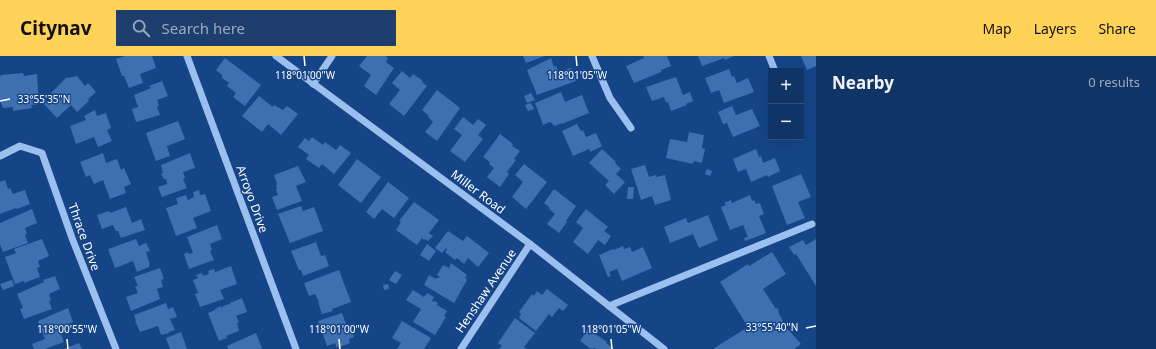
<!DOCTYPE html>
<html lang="en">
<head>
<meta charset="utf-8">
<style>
	body { margin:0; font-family:"Noto Sans",sans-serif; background:#1e3f6e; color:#f1f3f6 }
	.controls { position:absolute; right:12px; top:12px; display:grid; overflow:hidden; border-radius:0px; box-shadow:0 4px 16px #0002 }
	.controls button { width:36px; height:36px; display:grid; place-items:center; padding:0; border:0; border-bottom:1px solid #304f79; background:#103465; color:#f1f3f6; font:20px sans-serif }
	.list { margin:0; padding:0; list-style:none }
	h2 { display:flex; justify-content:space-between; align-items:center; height:52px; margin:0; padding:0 16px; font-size:17px }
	h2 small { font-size:13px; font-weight:400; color:#9caabf }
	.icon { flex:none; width:22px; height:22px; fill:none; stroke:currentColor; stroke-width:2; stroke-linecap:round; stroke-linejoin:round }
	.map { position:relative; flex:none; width:816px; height:293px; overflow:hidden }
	header { display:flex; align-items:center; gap:24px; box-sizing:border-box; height:56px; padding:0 20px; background:#ffd258; color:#111 }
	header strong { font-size:19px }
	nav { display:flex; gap:22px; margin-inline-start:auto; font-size:14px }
	.search { width:280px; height:36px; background:#1e3f6e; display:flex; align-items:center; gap:10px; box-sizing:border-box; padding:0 14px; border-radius:0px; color:#9caabf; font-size:15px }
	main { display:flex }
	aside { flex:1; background:#103465 }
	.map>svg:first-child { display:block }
	.building { fill:#3d6fb1 }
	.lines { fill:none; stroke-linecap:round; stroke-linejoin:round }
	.minor { stroke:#9bbfee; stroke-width:7 }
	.ticks { fill:none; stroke:#fff; stroke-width:1.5 }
	.labels { text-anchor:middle; stroke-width:3; stroke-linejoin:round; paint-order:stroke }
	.street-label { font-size:12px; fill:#fff; stroke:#154587 }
	.ticks-label { font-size:10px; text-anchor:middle; fill:#fff; stroke:#154587; stroke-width:3; stroke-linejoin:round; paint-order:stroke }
</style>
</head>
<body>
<header>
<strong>Citynav</strong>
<div class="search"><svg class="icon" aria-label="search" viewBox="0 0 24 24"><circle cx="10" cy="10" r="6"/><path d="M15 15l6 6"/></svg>Search here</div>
<nav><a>Map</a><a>Layers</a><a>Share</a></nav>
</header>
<main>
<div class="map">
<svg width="816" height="293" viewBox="0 0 816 293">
	<rect width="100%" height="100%" fill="#154587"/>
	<g class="building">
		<polygon points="125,0 152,0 156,12 140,18 143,27 129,32 124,20 122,20 116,3"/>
		<polygon points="367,0 386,0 388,2 386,6 394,12 376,39 364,30 371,19 359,10"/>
		<polygon points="523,0 545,0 526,7"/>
		<polygon points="643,0 667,0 671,10 661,14 661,16 634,27 626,10 644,2"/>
		<polygon points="698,0 734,0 725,4 724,2 702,10"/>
		<polygon points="801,0 816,0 816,10 807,14"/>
		<polygon points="225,2 261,29 245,50 233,41 236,37 227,30 229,27 222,22 222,19 216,14"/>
		<polygon points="551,2 554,11 556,10 559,16 571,12 576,25 537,39 527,14"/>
		<polygon points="729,13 732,21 734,20 737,27 748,22 754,36 724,47 719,34 711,37 705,22"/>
		<polygon points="402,15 410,22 413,18 423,25 422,26 427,30 404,60 389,48 400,34 392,27"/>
		<polygon points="23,17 24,20 37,18 39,48 31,49 32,52 13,55 13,51 3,52 0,44 0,20 2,19"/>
		<polygon points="77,20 85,30 88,27 96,36 88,43 89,45 77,56 71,49 57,62 44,48 53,39 51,37 67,21 68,22"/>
		<polygon points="676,21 683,39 690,36 693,45 686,48 687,49 671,55 668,46 666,47 664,41 652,45 646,31"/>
		<polygon points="162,25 168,40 157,44 159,50 157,51 160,59 136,66 132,53 138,51 134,39 151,32 149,30"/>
		<polygon points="437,34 460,52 437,85 425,76 433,66 428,61 429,60 422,54"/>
		<polygon points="561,36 565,46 582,39 589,57 562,68 561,67 555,70 550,66 543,69 535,47"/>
		<polygon points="531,37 535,44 527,47 524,40"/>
		<polygon points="259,40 273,51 274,49 283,54 287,50 298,58 281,79 268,68 262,76 242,60"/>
		<polygon points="531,47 534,53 528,55 525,49"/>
		<polygon points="732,50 736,59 752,53 760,70 733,81 727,67 723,68 718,56"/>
		<polygon points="95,54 97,60 106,57 111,72 107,74 112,85 98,91 94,81 76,88 70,70 86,64 84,60"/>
		<polygon points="463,61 473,69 478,63 486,69 478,79 483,83 465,106 450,95 462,79 454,73"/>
		<polygon points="178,65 185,83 167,90 170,100 156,105 146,77"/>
		<polygon points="577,68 581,75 583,74 586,81 596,77 602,90 590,96 589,93 573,100 562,75"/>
		<polygon points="689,76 704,79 702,92 705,93 702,107 694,105 693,108 666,102 670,83 687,86"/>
		<polygon points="500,78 513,88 512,90 520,95 514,103 516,104 507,116 509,118 500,131 487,121 494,112 489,108 490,106 483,101"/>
		<polygon points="312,81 323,89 325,86 336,94 340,89 351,97 334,118 322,108 319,112 306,103 309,99 298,91 305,82 309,85"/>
		<polygon points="602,93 616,106 615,107 621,113 616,118 625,126 614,138 605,129 609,125 589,107"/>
		<polygon points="756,93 759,101 761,100 763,107 775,102 780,115 768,121 767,119 751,126 746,113 738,116 733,103"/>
		<polygon points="103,97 106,107 117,103 121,114 124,112 131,128 124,131 126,137 110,143 103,124 94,128 90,119 86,121 80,106"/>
		<polygon points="190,97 195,112 183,116 185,122 183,123 187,132 162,141 158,131 167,128 166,123 164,123 161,118 163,117 161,109"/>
		<polygon points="357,103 381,121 361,147 338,129"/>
		<polygon points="524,108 547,126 526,153 512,141 523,126 515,119"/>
		<polygon points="645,109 649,121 656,119 656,121 665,119 671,144 655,149 652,140 641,144 631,113"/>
		<polygon points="298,110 306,126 296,130 302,145 277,154 272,141 278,139 276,133 277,132 276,129 277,128 274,119"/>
		<polygon points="707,113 712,115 710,120 705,118"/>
		<polygon points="801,118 811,141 798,146 805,162 787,169 772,130"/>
		<polygon points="5,124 8,133 10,132 13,138 25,134 30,148 17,153 16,152 0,158 0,126"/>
		<polygon points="388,126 409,142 394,162 382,153 374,163 366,156"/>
		<polygon points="628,131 634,131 633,143 627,143"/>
		<polygon points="554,133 576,150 566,165 567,166 559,177 547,168 555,158 549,153 550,152 544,147"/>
		<polygon points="199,134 200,139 205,138 211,155 193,162 197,172 176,180 166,152 178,148 176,142 186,139 188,144 194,141 193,136"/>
		<polygon points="750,139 752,145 754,144 756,148 760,147 764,158 759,160 766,177 745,185 744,182 748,181 743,169 730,174 721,151 726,149 724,147 731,144 732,147"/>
		<polygon points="414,146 439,164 429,177 433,180 428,185 425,183 424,184 422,182 417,189 396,174 401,166 399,165"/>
		<polygon points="301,150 303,155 314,151 323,175 290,187 278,158"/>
		<polygon points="126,151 132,167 141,163 145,174 121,182 118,175 116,175 113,169 102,173 97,159 109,155 110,157"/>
		<polygon points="32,153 37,167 25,172 27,178 25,179 28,187 3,196 0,188 0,167"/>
		<polygon points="586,153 608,171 604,175 611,180 605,189 598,184 588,198 573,186 583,172 576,166"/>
		<polygon points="708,159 718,184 699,192 693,178 670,187 664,171 686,162 688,167"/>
		<polygon points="217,169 222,183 210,188 212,194 210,195 214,204 189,213 184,198 188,196 189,198 193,197 187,181"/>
		<polygon points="448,175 463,185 467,180 489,197 478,211 468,202 464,208 457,202 455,204 445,196 447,193 446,192 442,197 435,192"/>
		<polygon points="42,183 49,200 38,205 40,211 37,212 40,221 24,227 24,225 15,228 5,201 16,197 14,193"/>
		<polygon points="136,183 139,190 146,187 150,195 146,196 150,209 149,209 149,211 137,216 133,205 115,212 108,193"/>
		<polygon points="816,183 816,230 796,198 794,199 789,191 803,184 806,189"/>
		<polygon points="316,186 321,200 325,199 329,210 303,220 301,214 299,214 291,195"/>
		<polygon points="427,188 436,195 429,205 420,199"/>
		<polygon points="623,190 624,193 630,191 632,196 643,191 652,212 622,225 617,213 609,216 611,220 608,221 599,199 613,193 614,194"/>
		<polygon points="772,196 786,218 763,233 776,253 778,252 779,258 786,271 801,288 794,293 713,293 748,271 720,226 748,208 749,210"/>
		<polygon points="451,207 467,219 465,222 467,224 454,247 424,229 429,219 436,223 438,221 439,222 440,221 437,219 443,209 449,212"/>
		<polygon points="231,210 237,228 220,234 224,243 200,251 195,238 198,237 193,224 198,222 196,219 202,217 203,220 209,218 208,215 214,213 215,216"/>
		<polygon points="160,212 164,223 161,224 163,231 157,233 160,243 131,255 126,241 138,237 135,230 138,230 134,221"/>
		<polygon points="339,214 351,246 332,253 333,255 322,258 318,246 319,246 315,238 309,240 304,227"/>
		<polygon points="395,215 402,219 396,228 389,224"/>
		<polygon points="55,220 60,233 49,238 51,244 49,245 52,253 24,263 20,253 23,252 17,238 44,226 43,224"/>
		<polygon points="12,224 14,230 3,234 0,228"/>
		<polygon points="388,228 389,233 384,234 383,229"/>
		<polygon points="547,233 568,249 563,255 559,252 552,261 549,258 536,275 519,262 521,258 519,256 532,238 534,240 537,235 542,239"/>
		<polygon points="413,234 424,241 427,237 434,241 432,245 433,246 434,245 438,247 437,249 447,255 444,260 446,261 435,279 413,266 421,253 406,244"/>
		<polygon points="242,242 247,256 236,260 239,266 237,267 239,275 226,280 227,282 219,285 208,257 215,254 215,253 221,250 222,252 223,251 223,250 229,248 229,249 230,248 230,247"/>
		<polygon points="166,247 168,253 173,251 177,261 170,263 175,274 169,276 169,277 161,279 158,270 140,276 135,265 136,265 134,259"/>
		<polygon points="68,252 73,266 61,271 63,277 61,278 64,286 45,293 34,293 32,288 45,283 38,265"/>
		<polygon points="342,257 347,271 350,269 354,281 349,283 350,287 337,292 335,287 327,290 318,265"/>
		<polygon points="515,262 535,277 524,291 527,293 499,293 502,290 498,287"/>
		<polygon points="402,265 431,282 424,293 397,293 401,287 392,282"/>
		<polygon points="588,273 607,286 606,287 614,293 596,293 595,292 591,293 580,285"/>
		<polygon points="181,276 187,293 170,293 166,282"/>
		<polygon points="256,277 262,292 259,293 228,293 227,290"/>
		<polygon points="79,287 82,293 64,293"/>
	</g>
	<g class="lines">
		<g class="minor">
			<polyline points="187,0 296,293"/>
			<polyline points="276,0 530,188 664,293"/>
			<polyline points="592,0 610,42 631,72"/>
			<polyline points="769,0 775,15"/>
			<polyline points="313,28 332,0"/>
			<polyline points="0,100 20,90 42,97 72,182 116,293"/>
			<polyline points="609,250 812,168"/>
			<polyline points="461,293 530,188"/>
		</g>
	</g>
	<path class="ticks" d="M304,0L305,10M576,0L577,10M0,45L10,43M806,272L816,270M67,283L68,293M339,283L340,293M611,283L612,293"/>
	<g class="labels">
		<g class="street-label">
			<text transform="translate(478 136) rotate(37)" y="4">Miller Road</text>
			<text transform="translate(252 143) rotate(70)" y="4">Arroyo Drive</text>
			<text transform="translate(84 181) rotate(70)" y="4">Thrace Drive</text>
			<text transform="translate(486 235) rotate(-56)" y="4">Henshaw Avenue</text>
		</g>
	</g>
	<g class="ticks-label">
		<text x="305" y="23">118°01'00"W</text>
		<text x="577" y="23">118°01'05"W</text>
		<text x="44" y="47">33°55'35"N</text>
		<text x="772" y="275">33°55'40"N</text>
		<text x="67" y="277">118°00'55"W</text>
		<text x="339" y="277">118°01'00"W</text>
		<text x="611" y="277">118°01'05"W</text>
	</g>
</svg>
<div class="controls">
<button>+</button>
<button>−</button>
</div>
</div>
<aside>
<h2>Nearby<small>0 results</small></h2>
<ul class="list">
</ul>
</aside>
</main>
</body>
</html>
